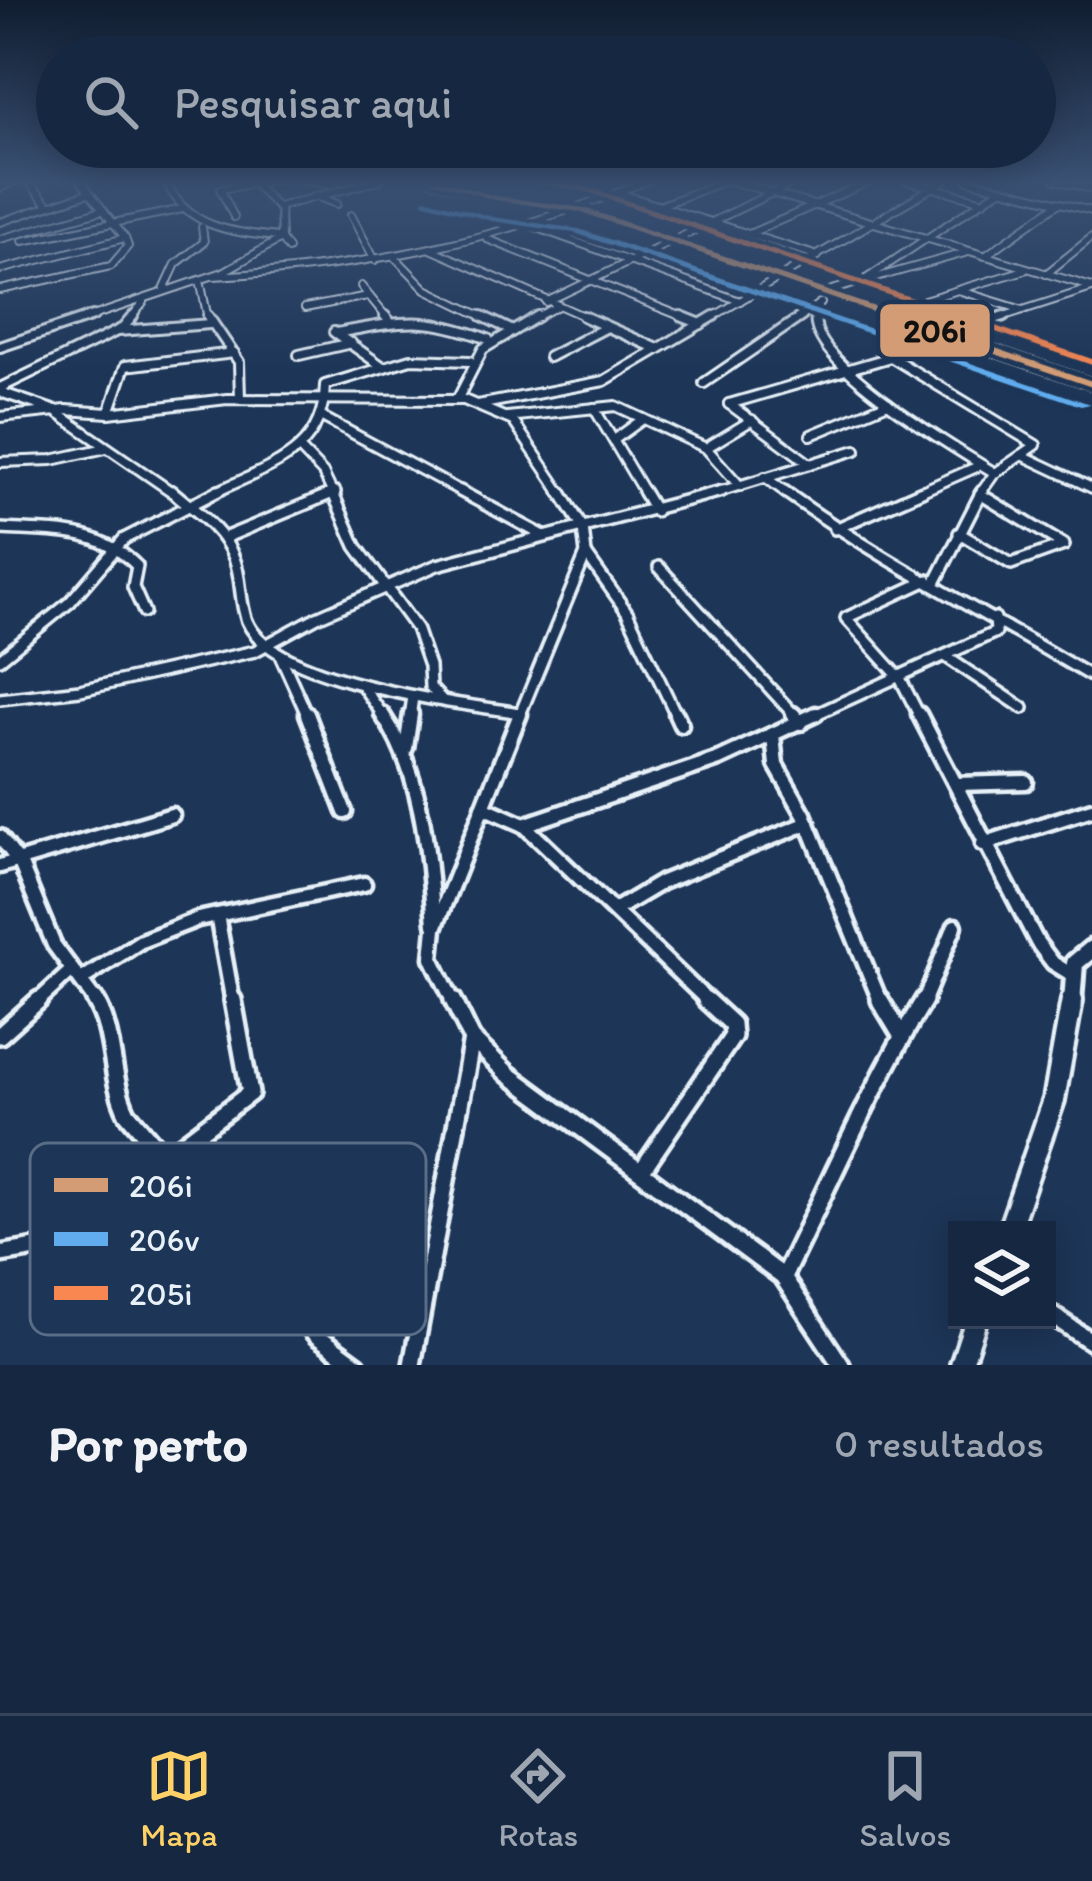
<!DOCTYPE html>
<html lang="pt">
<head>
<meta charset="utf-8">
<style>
	body { margin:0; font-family:Itim,sans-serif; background:#1f3048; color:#f1f3f6 }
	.controls { position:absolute; right:36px; bottom:36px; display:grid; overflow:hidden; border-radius:0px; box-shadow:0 6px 30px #0003 }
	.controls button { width:108px; height:108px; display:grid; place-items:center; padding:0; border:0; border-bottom:3px solid #35445a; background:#162841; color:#f1f3f6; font:60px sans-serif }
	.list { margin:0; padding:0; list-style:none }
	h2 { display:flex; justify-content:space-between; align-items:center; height:156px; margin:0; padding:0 48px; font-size:51px }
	h2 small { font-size:39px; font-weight:400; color:#9ea6b1 }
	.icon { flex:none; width:66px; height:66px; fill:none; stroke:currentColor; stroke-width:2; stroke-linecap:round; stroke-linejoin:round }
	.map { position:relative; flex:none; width:1092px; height:1365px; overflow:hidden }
	.search { position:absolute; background:#162841; box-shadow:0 6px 30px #0003; left:36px; right:36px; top:36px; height:132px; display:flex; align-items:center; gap:30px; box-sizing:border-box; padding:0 42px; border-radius:66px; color:#9ea6b1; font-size:45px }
	.sheet { height:348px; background:#162841 }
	nav { display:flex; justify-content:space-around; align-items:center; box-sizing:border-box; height:168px; border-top:3px solid #35445a; background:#162841; font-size:33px; color:#9ea6b1 }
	nav a { display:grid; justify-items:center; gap:6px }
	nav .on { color:#ffd166 }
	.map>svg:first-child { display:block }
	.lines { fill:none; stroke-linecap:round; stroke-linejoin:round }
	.street-far4-casing { stroke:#e8f1f8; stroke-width:10 }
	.street-far3-casing { stroke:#e8f1f8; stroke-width:14 }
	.street-far2-casing { stroke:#e8f1f8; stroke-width:16 }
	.street-far1-casing { stroke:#e8f1f8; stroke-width:21 }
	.street-casing { stroke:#e8f1f8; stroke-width:24 }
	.secondary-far3-casing { stroke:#e8f1f8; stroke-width:12 }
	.secondary-far2-casing { stroke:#e8f1f8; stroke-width:15 }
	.secondary-far1-casing { stroke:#e8f1f8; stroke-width:26 }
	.secondary-casing { stroke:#e8f1f8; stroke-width:28 }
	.street-far4 { stroke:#1d3557; stroke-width:6 }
	.street-far3 { stroke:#1d3557; stroke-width:8 }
	.street-far2 { stroke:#1d3557; stroke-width:9 }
	.street-far1 { stroke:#1d3557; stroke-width:12 }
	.street { stroke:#1d3557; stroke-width:15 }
	.secondary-far3 { stroke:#1d3557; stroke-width:8 }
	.secondary-far2 { stroke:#1d3557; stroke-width:9 }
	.secondary-far1 { stroke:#1d3557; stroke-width:16 }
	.secondary { stroke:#1d3557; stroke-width:20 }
	.bus-1-casing { stroke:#1d3557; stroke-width:9 }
	.bus-2-casing { stroke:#1d3557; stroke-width:9 }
	.bus-3-casing { stroke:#1d3557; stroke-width:9 }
	.bus-1 { fill:#d39c74; fill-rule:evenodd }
	.bus-2 { fill:#60acee; fill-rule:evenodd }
	.bus-3 { fill:#f88751; fill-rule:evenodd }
	.key { fill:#1d3557; stroke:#5a6d87; stroke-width:3 }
	.key-label { font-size:33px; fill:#e8f1f8 }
	.line-badge { stroke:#1d3557; stroke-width:4.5 }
	.pale-badge-label { font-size:33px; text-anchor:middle; font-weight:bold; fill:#111 }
</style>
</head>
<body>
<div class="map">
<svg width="1092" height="1365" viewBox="0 0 1092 1365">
	<rect width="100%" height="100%" fill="#1d3557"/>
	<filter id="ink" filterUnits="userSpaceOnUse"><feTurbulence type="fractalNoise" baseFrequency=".00833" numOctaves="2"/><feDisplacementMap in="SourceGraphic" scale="24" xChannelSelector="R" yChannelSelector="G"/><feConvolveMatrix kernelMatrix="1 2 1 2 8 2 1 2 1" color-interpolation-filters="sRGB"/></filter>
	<g filter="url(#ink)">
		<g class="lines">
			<defs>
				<g id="street-far4">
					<polyline points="27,180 47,203"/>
					<path d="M165,180C186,228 231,232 278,237"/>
					<polyline points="297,180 335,185"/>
					<polyline points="728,180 1092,287"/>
					<polyline points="904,180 984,201"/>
					<polyline points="968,180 1092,211"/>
					<polyline points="1055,180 1092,189"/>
					<polyline points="254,184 280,210 281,239 288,249"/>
					<polyline points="0,188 16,180"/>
					<polyline points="619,193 818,256"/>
					<polyline points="315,196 337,204"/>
					<polyline points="659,206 727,180"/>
					<polyline points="278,207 380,180"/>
					<polyline points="351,215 375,260"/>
					<polyline points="234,217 220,189 281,180"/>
					<polyline points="0,222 88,193"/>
					<polyline points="535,227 740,301"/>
					<polyline points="749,234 873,180"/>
					<polyline points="0,239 103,210"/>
					<polyline points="487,239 688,319"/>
					<polyline points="23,241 183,209"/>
					<polyline points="431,249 590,319"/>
					<polyline points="985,256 1059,203"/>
					<polyline points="395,257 426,289 488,319"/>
					<polyline points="0,270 125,238 80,180"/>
					<polyline points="1046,274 1092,237"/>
					<path d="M213,276C365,269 508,238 649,180"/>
					<polyline points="866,279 1002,188"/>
					<polyline points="200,280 208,319"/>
					<polyline points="361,286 388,319"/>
					<polyline points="0,290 111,266 128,246 125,238"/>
					<polyline points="164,290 176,264 204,242 202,227"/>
					<polyline points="961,291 1023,310"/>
					<polyline points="825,292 968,252"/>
					<polyline points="546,302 799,180"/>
					<polyline points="305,308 368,296"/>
					<polyline points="884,312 1025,270"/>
					<polyline points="84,319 223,272 281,239"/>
					<polyline points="130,319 144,302"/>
					<polyline points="532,319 556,307"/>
					<polyline points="709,319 945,180"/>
					<polyline points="798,319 821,303"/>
					<polyline points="815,319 820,303"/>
					<polyline points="995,319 1092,288"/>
				</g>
				<g id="street-far3">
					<polyline points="208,316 239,362 240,399"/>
					<polyline points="385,316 391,323"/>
					<polyline points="482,316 511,330"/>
					<polyline points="583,316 658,349"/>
					<polyline points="681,316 701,324"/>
					<path d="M816,316C806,362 958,450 995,473"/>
					<polyline points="118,331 210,324"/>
					<polyline points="334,332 383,367"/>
					<path d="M336,333C402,321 423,315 488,339"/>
					<polyline points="947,334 1004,316"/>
					<polyline points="0,347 93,316"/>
					<polyline points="299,355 351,343"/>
					<polyline points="549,357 607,327"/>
					<polyline points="891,357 1036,445 994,474 980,494"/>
					<polyline points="704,383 802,316"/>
					<polyline points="0,388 123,328 133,316"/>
					<polyline points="0,392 53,410 175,494"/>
					<polyline points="457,400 483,349 538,316"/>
					<polyline points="729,404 956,338"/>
					<polyline points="729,404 810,464"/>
					<polyline points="478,405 604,381 714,316"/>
					<polyline points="594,408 645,494"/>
					<polyline points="109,413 125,366 234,353"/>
					<polyline points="0,417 66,410 109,413 227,399 464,400 513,421 562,494"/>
					<polyline points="507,417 616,406 706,448 740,486"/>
					<polyline points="324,418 466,494"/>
					<polyline points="811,435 888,403"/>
					<polyline points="614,440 643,419"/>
					<polyline points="706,448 752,420"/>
					<polyline points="300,449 323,473 333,494"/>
					<polyline points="1022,455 1092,488"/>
					<polyline points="0,462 52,460 106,448"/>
					<polyline points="765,477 788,494"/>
					<path d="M212,494C268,466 323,456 325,385L411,359L470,361"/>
					<polyline points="330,494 335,492"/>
					<polyline points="712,494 856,450"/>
					<polyline points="915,494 981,465"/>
				</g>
				<g id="street-far2">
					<path d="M172,491C194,510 223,529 234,558C242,577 239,601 247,621C273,683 459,703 520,713"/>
					<polyline points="332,491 356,546 416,628 429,666 430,687 442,700"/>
					<polyline points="460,491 544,536"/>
					<polyline points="643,491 655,511"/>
					<path d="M784,491C881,561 989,615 1092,677"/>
					<path d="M0,529C51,532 98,527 137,566L133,587L144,612"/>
					<polyline points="835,529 922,491"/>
					<polyline points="959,533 1011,564 1064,545 980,494"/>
					<polyline points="224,538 335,492"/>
					<polyline points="586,554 627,612 677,717"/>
					<polyline points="659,567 796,717"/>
					<polyline points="935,583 982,491"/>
					<polyline points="280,655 308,717"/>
					<polyline points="945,656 1023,708"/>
					<polyline points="0,659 70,602 124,539 218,491"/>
					<polyline points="364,688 384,717"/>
					<polyline points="0,699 80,690 255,651 317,617 437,565 722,491"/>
					<polyline points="410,717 413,697"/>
					<polyline points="519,717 586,554 583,528 560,491"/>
					<polyline points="810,717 996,632 995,618"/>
					<polyline points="920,717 900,678 846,618 928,580"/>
				</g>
				<g id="street-far1">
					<polyline points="307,714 345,812"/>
					<path d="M382,714C423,774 428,852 434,924"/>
					<polyline points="676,714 681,725"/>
					<polyline points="793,714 801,723"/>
					<polyline points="919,714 1037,942 1053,963 1074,976"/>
					<polyline points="773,735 776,765 804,814 881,1003"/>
					<polyline points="406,748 411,714"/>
					<polyline points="957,784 1026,782"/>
					<polyline points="483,807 524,825 710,1003"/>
					<polyline points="524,825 719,759 816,714"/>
					<polyline points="0,837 21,865 54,945 97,1003"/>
					<polyline points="983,844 1092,809"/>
					<polyline points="0,866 172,815"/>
					<polyline points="615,910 662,882 808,823"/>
					<polyline points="217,915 233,1003"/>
					<polyline points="81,980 141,941 198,919 364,884"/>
					<polyline points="36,1003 72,970"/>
					<polyline points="454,1003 432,958 435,928 520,714"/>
					<polyline points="923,1003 955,926"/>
				</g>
				<g id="street">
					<path d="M95,1000C116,1035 109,1076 127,1113L316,1335L357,1365"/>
					<polyline points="453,1000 472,1039 508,1074 783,1277 841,1365"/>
					<polyline points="880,1000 900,1033"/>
					<polyline points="0,1035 39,1000"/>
					<polyline points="167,1156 250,1093 233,1000"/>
					<polyline points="642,1170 733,1036 732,1024 706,1000"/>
					<polyline points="0,1254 90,1239 119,1225 185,1177"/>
					<path d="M783,1277C830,1184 870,1088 924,1000"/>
					<polyline points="1047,1312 1092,1342"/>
					<polyline points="412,1365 472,1039"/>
				</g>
				<polyline id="secondary-far3" points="431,180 495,198 581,210 901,319"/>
				<polyline id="secondary-far2" points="892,316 1092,384"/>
				<polyline id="secondary-far1" points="1072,1003 1075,963 1092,949"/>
				<g id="secondary">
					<polyline points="1009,1230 1054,1100 1072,1000"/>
					<polyline points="961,1365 976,1320"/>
				</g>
			</defs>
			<use href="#street-far4" class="street-far4-casing"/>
			<use href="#street-far3" class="street-far3-casing"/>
			<use href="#street-far2" class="street-far2-casing"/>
			<use href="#street-far1" class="street-far1-casing"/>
			<use href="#street" class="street-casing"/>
			<use href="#secondary-far3" class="secondary-far3-casing"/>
			<use href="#secondary-far2" class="secondary-far2-casing"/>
			<use href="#secondary-far1" class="secondary-far1-casing"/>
			<use href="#secondary" class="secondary-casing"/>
			<use href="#street-far4" class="street-far4"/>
			<use href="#street-far3" class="street-far3"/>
			<use href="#street-far2" class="street-far2"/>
			<use href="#street-far1" class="street-far1"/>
			<use href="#street" class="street"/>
			<use href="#secondary-far3" class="secondary-far3"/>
			<use href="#secondary-far2" class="secondary-far2"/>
			<use href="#secondary-far1" class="secondary-far1"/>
			<use href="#secondary" class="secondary"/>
			<defs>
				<polygon id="bus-1" points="428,180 441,180 496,196 584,208 1092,381 1092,387 580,212 495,200"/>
				<polygon id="bus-2" points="425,198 493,217 579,229 1090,404 1081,406 575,233 492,221 422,202"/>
				<polygon id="bus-3" points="515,180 536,180 591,188 1092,359 1092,365 587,192"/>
			</defs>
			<use href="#bus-1" class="bus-1-casing"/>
			<use href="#bus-2" class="bus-2-casing"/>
			<use href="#bus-3" class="bus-3-casing"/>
			<use href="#bus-1" class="bus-1"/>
			<use href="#bus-2" class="bus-2"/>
			<use href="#bus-3" class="bus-3"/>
		</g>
	</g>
	<linearGradient id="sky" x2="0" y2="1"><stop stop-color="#101d30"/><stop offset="0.49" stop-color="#3a5174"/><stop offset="1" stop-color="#3a5174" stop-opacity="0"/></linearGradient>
	<rect width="1092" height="371" fill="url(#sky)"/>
	<rect x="30" y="1143" width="396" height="192" rx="18" class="key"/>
	<rect x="54" y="1178" width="54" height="14" fill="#d39c74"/>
	<rect x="54" y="1232" width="54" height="14" fill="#60acee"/>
	<rect x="54" y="1286" width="54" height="14" fill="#f88751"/>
	<g class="key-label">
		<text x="129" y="1197">206i</text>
		<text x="129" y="1251">206v</text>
		<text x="129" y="1305">205i</text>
	</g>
	<rect class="line-badge" x="878" y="302" width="114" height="57" rx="12" fill="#d39c74"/>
	<g class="pale-badge-label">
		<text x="935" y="342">206i</text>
	</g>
</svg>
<div class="controls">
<button><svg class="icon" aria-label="layers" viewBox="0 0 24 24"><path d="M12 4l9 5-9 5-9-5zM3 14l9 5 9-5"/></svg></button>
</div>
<div class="search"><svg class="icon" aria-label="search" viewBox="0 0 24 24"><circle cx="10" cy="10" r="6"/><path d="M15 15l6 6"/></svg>Pesquisar aqui</div>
</div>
<section class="sheet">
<h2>Por perto<small>0 resultados</small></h2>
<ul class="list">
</ul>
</section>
<nav>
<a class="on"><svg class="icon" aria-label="map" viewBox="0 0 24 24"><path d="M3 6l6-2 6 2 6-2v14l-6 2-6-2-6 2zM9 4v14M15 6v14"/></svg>Mapa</a>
<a><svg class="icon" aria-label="directions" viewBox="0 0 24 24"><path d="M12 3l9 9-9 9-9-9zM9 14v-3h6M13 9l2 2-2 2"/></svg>Rotas</a>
<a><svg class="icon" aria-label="saved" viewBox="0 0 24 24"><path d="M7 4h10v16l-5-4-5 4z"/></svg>Salvos</a>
</nav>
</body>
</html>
